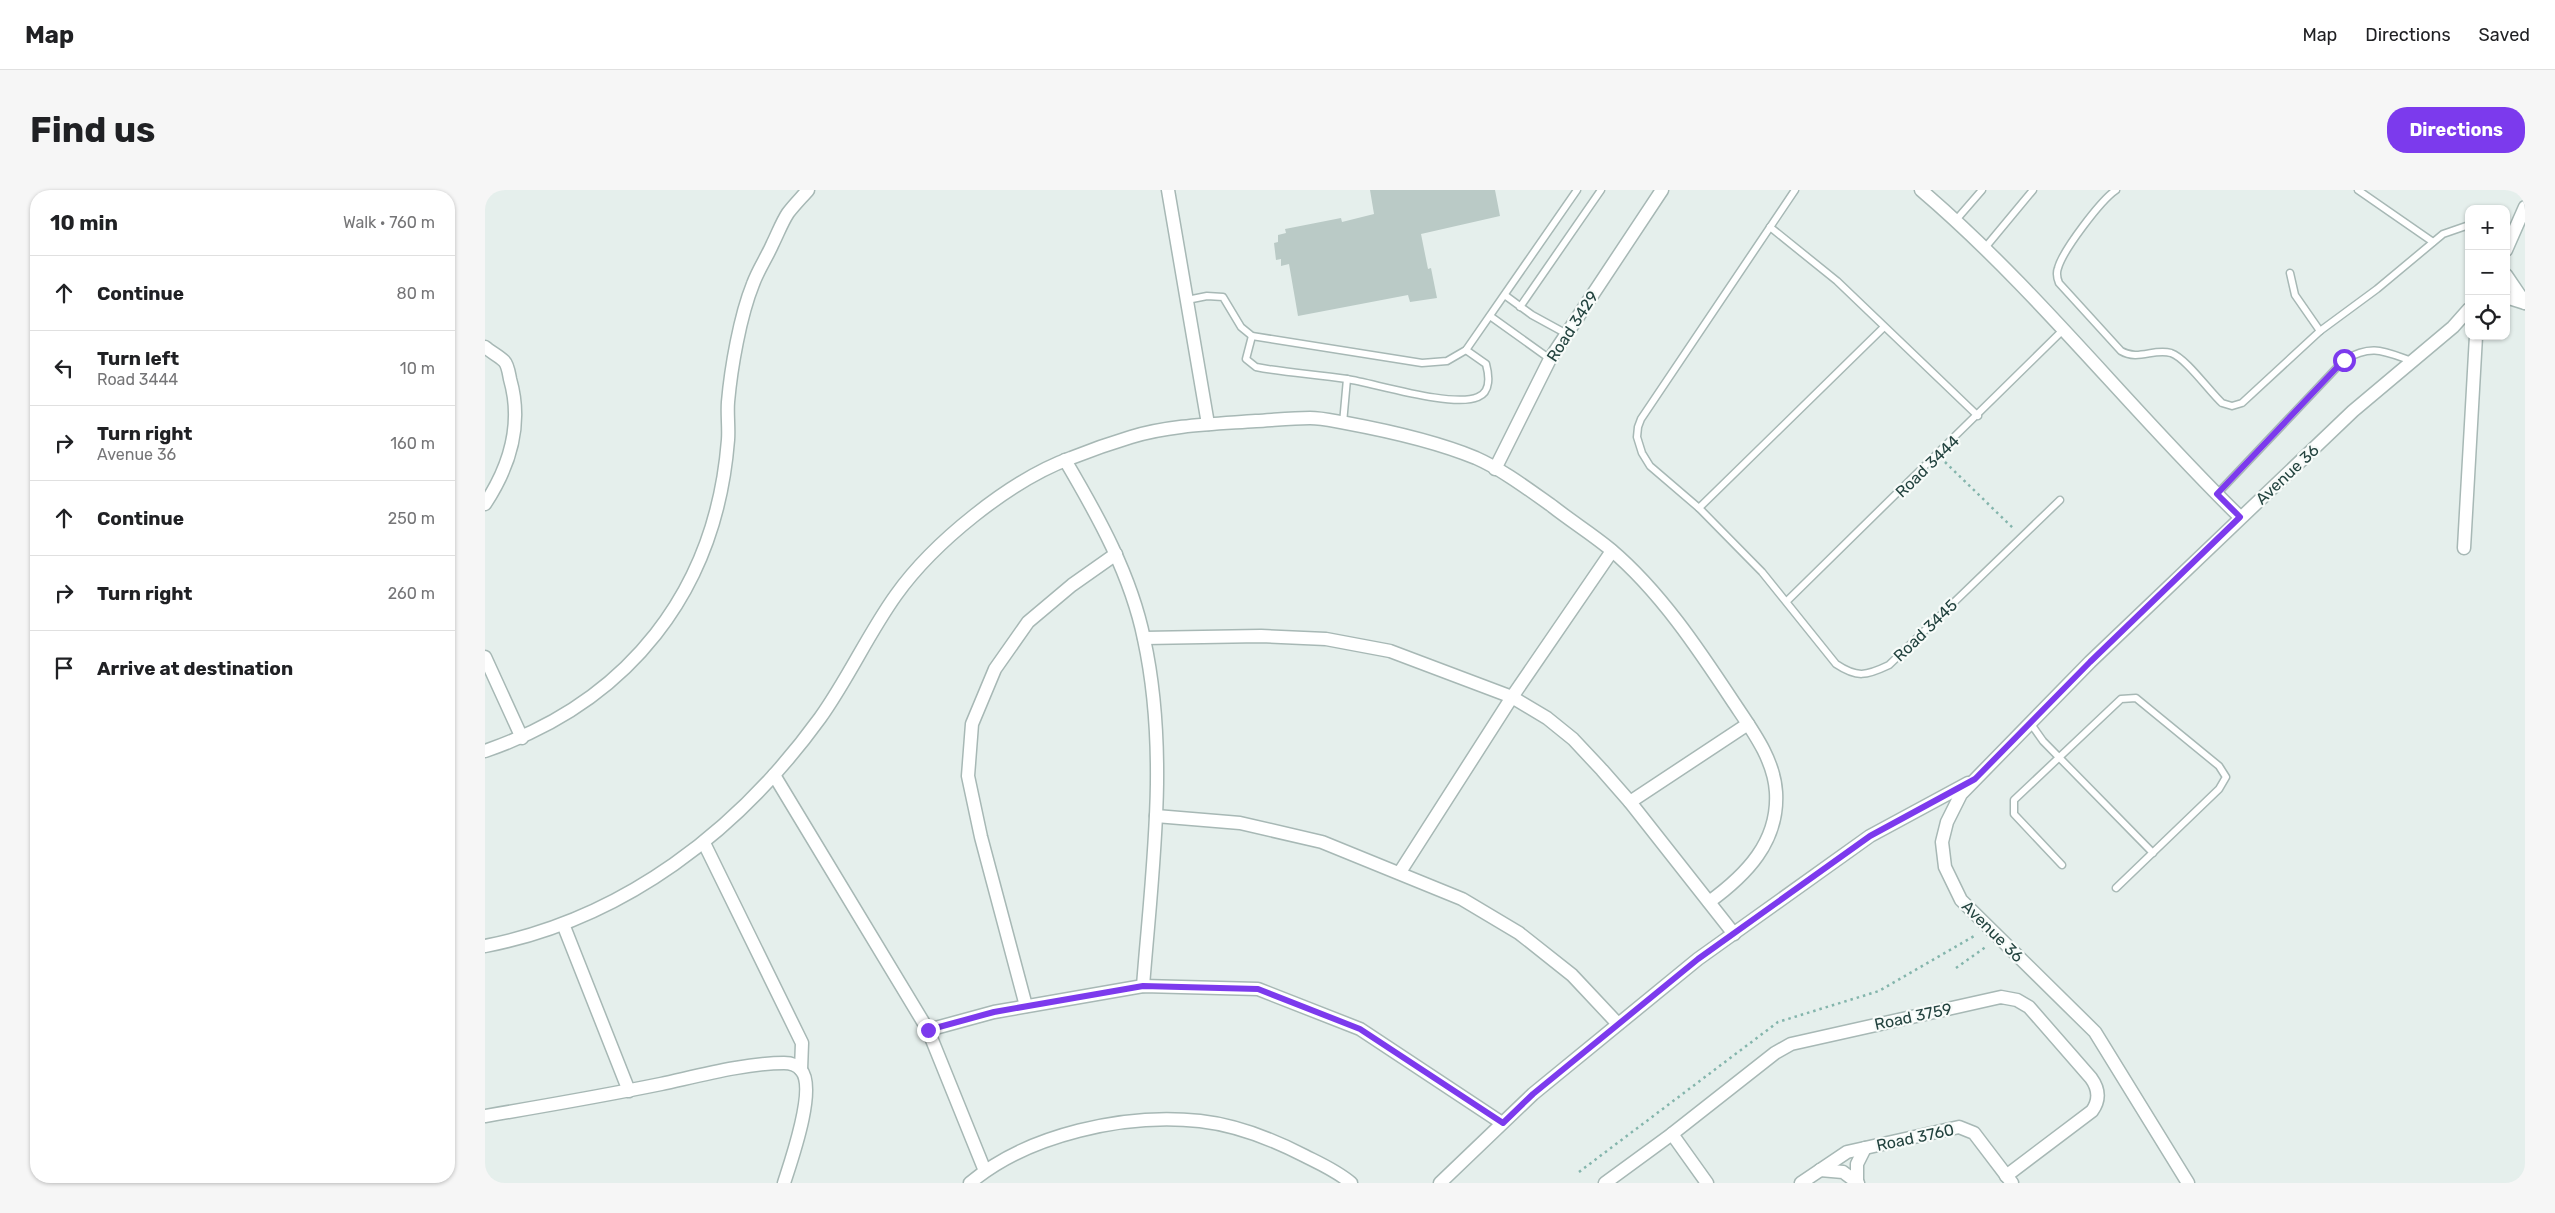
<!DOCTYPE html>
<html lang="en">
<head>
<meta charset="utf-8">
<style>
	body { margin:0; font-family:Rubik,sans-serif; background:#f6f6f6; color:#202124 }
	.controls { position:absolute; right:15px; top:15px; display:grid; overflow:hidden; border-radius:10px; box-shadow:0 1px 4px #0004 }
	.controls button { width:45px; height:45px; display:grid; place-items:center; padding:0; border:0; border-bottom:1px solid #e0e0e0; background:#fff; color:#202124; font:25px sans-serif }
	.stop { position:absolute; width:15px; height:15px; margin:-11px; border:4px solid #7c3aed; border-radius:50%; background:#fff }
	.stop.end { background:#7c3aed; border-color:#fff; box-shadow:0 1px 5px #0008 }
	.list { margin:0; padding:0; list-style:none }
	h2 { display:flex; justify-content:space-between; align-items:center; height:65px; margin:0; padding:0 20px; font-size:21px }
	h2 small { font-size:16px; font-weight:400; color:#757577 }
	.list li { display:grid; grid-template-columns:32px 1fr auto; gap:15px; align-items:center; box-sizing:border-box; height:75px; padding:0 20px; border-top:1px solid #e0e0e0 }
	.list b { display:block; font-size:19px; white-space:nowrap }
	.list p { margin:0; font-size:16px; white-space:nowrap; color:#757577 }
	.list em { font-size:16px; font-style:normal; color:#757577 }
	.icon { flex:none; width:28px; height:28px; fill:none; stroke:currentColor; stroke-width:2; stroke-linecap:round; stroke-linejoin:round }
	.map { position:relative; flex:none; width:2040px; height:993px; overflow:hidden; border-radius:20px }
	header { display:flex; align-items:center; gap:30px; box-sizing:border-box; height:70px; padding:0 25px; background:#fff; border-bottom:1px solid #e0e0e0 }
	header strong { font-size:24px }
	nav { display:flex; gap:28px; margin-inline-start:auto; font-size:18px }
	.intro { display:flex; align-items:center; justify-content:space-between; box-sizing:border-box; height:120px; padding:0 30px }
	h1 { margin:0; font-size:35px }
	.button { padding:12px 22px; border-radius:20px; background:#7c3aed; color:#fff; font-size:18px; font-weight:700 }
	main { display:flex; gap:30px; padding:0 30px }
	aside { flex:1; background:#fff; border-radius:20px; box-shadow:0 1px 4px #0004 }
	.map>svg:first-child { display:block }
	.building { fill:#bacac6 }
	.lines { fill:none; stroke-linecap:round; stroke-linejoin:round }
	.service-casing { stroke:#a7b8b5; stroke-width:9 }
	.minor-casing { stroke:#a7b8b5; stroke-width:15 }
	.path { stroke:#84b5ac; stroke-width:2.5; stroke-dasharray:2.5 4; stroke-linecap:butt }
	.service { stroke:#fff; stroke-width:6 }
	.minor { stroke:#fff; stroke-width:12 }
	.route { stroke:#7c3aed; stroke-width:6 }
	.labels { text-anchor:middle; stroke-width:4.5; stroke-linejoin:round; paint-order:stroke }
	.street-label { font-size:16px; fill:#23433f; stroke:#f7fbf9 }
</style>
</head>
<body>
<header>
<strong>Map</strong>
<nav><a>Map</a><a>Directions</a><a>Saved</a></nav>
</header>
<div class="intro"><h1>Find us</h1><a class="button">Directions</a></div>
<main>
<aside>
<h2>10 min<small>Walk · 760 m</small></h2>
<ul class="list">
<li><svg class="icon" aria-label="ahead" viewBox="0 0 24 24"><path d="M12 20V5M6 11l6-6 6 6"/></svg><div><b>Continue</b></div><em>80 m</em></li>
<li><svg class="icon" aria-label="left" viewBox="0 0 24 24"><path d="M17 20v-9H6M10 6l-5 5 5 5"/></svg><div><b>Turn left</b><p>Road 3444</p></div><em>10 m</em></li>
<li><svg class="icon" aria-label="right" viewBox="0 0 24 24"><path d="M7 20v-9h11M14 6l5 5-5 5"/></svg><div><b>Turn right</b><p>Avenue 36</p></div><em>160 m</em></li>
<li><svg class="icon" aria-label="ahead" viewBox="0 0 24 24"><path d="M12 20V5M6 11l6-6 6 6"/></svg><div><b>Continue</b></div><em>250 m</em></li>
<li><svg class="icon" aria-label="right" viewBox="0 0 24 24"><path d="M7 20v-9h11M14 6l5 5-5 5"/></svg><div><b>Turn right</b></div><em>260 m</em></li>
<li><svg class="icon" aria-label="arrive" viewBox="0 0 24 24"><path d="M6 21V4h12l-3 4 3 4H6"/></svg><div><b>Arrive at destination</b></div></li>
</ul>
</aside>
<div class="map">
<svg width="2040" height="993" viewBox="0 0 2040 993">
	<rect width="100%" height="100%" fill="#e5efec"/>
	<polygon class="building" points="885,0 1010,0 1015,26 936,44 943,79 946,78 952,108 925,112 923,105 813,126 804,74 796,76 796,69 791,70 789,53 793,52 793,45 801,43 800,39 856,28 857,32 889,24"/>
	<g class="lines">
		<defs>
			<g id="service">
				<path d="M1310,0L1156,229L1153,237L1152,247L1157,263L1165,276L1214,318L1277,382L1351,474C1372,488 1381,486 1404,475L1575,310"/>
				<path d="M1631,0C1616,10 1578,60 1573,78C1571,83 1572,88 1574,93L1636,161C1653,171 1669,158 1686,163C1701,168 1724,201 1737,213L1747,216L1757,213L1835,141L1892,99L1958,44L1984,35"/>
				<polyline points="1873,0 1948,52"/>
				<polyline points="1471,30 1497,0"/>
				<polyline points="1285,37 1352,91 1493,226"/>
				<polyline points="1499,59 1548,0"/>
				<polyline points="1805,83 1810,105 1835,141"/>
				<polyline points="1021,106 1047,125 1080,143"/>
				<polyline points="702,110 722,106 738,107 756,137 767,146 937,173 962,171 981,160 1092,0"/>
				<polyline points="1035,117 1116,0"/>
				<polyline points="1005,126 1065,169"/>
				<path d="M767,146L761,169L771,177C801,183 832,184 862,189C892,194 968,218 993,207C1006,202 1004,185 1001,174L981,160"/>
				<polyline points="858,233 862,189"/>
				<path d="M1732,304L1859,170C1887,154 1898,161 1927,171"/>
				<polyline points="1214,318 1399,137"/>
				<polyline points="1302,411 1579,139"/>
				<polyline points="1546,534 1558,551 1668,663"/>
				<polyline points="1577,675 1529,624 1529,610 1636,509 1651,508 1734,576 1741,587 1734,599 1631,698"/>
			</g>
			<g id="minor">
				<polyline points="683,0 723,234"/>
				<path d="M1436,0C1552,99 1646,221 1755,327"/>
				<polyline points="2021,60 2040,17"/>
				<polyline points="2021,85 2040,113"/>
				<polyline points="2021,107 2040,113"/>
				<path d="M0,157C6,162 14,166 19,171C23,175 24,184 25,189C38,234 25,276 0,314"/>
				<path d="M580,270C613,326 646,385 659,449C684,564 667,680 658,796"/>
				<polyline points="1010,279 1065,169 1177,0"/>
				<polyline points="1979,358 1991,146"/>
				<polyline points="659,448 776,446 841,449 905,461 1027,507 1062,528 1088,549 1117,580 1145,612 1249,744"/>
				<polyline points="0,467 37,548"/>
				<path d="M0,561C143,512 231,402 243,250C244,238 242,225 243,212C246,178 255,126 268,94C273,80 282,67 288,53C293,43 297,32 303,23C309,15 317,7 323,0"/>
				<polyline points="289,585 443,840 500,981"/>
				<polyline points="1145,612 1263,534"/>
				<polyline points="671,626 755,633 837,652 977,709 1034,743 1087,785 1133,834"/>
				<polyline points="219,653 317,853 316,880"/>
				<polyline points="915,682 1027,507 1127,361"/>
				<polyline points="78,734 144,901"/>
				<path d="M0,756C139,729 253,641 335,528C363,489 383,444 411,405C448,353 525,290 586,268C606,260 626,253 646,247C685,235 730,234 771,231C789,230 807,228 825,228C837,228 849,231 861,233C904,241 950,251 991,268C1018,280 1043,299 1067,316C1086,331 1107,344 1125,359C1175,401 1214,460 1249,513C1267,540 1289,569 1291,602C1294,652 1261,685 1224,712"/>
				<polyline points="541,816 496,647 483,586 487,534 510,479 543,432 587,395 631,364"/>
				<polyline points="443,840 509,822 658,796 773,799 875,839 1017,933"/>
				<path d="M0,926C59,916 117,906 176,894C213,886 261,873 299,873C305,873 312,875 316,880C332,898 306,971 299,993"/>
				<polyline points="1187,944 1222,993"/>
				<polyline points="1335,980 1358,982 1373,993"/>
				<polyline points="1372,991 1372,974 1380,958"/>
				<path d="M485,993C543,944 641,923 715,931C751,935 789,950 820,966C836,974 852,981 866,993"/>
				<polyline points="955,993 1048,904 1213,769 1385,646 1483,593"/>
				<path d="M1120,993L1187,944L1290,863L1306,854L1516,807L1532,810L1544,817L1606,888C1614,899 1615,910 1607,921L1521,986"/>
				<polyline points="1316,993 1362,962 1474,937 1489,943 1527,993"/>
				<polyline points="1703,993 1610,842 1476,710 1460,677 1457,652 1462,632 1476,604 1605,472 1868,221 1968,137 1984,119"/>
			</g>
		</defs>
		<use href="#service" class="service-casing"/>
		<use href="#minor" class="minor-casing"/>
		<g class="path">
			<polyline points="1460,272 1529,339"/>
			<polyline points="1471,778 1502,756"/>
			<polyline points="1094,982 1293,832 1394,801 1491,745"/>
		</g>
		<use href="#service" class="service"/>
		<use href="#minor" class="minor"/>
	</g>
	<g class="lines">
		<polyline class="route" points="443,840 509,822 658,796 773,799 875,839 1018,933 1048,904 1213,769 1385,646 1490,589 1605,472 1755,327 1732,304 1859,170"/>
	</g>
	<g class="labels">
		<g class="street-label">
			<text transform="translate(1087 136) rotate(-57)" y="6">Road 3429</text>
			<text transform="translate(1442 276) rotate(-44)" y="6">Road 3444</text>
			<text transform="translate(1802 284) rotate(-43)" y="6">Avenue 36</text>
			<text transform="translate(1440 440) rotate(-44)" y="6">Road 3445</text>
			<text transform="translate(1508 741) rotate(45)" y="6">Avenue 36</text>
			<text transform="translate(1428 826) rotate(-12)" y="6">Road 3759</text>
			<text transform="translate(1430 947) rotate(-12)" y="6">Road 3760</text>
		</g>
	</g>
</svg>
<div class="controls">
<button>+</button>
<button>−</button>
<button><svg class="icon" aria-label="locate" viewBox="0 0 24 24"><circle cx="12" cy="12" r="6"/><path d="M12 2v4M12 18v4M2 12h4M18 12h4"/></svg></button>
</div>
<div class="stop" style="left:1859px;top:170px"></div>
<div class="stop end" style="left:443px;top:840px"></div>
</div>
</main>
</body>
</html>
